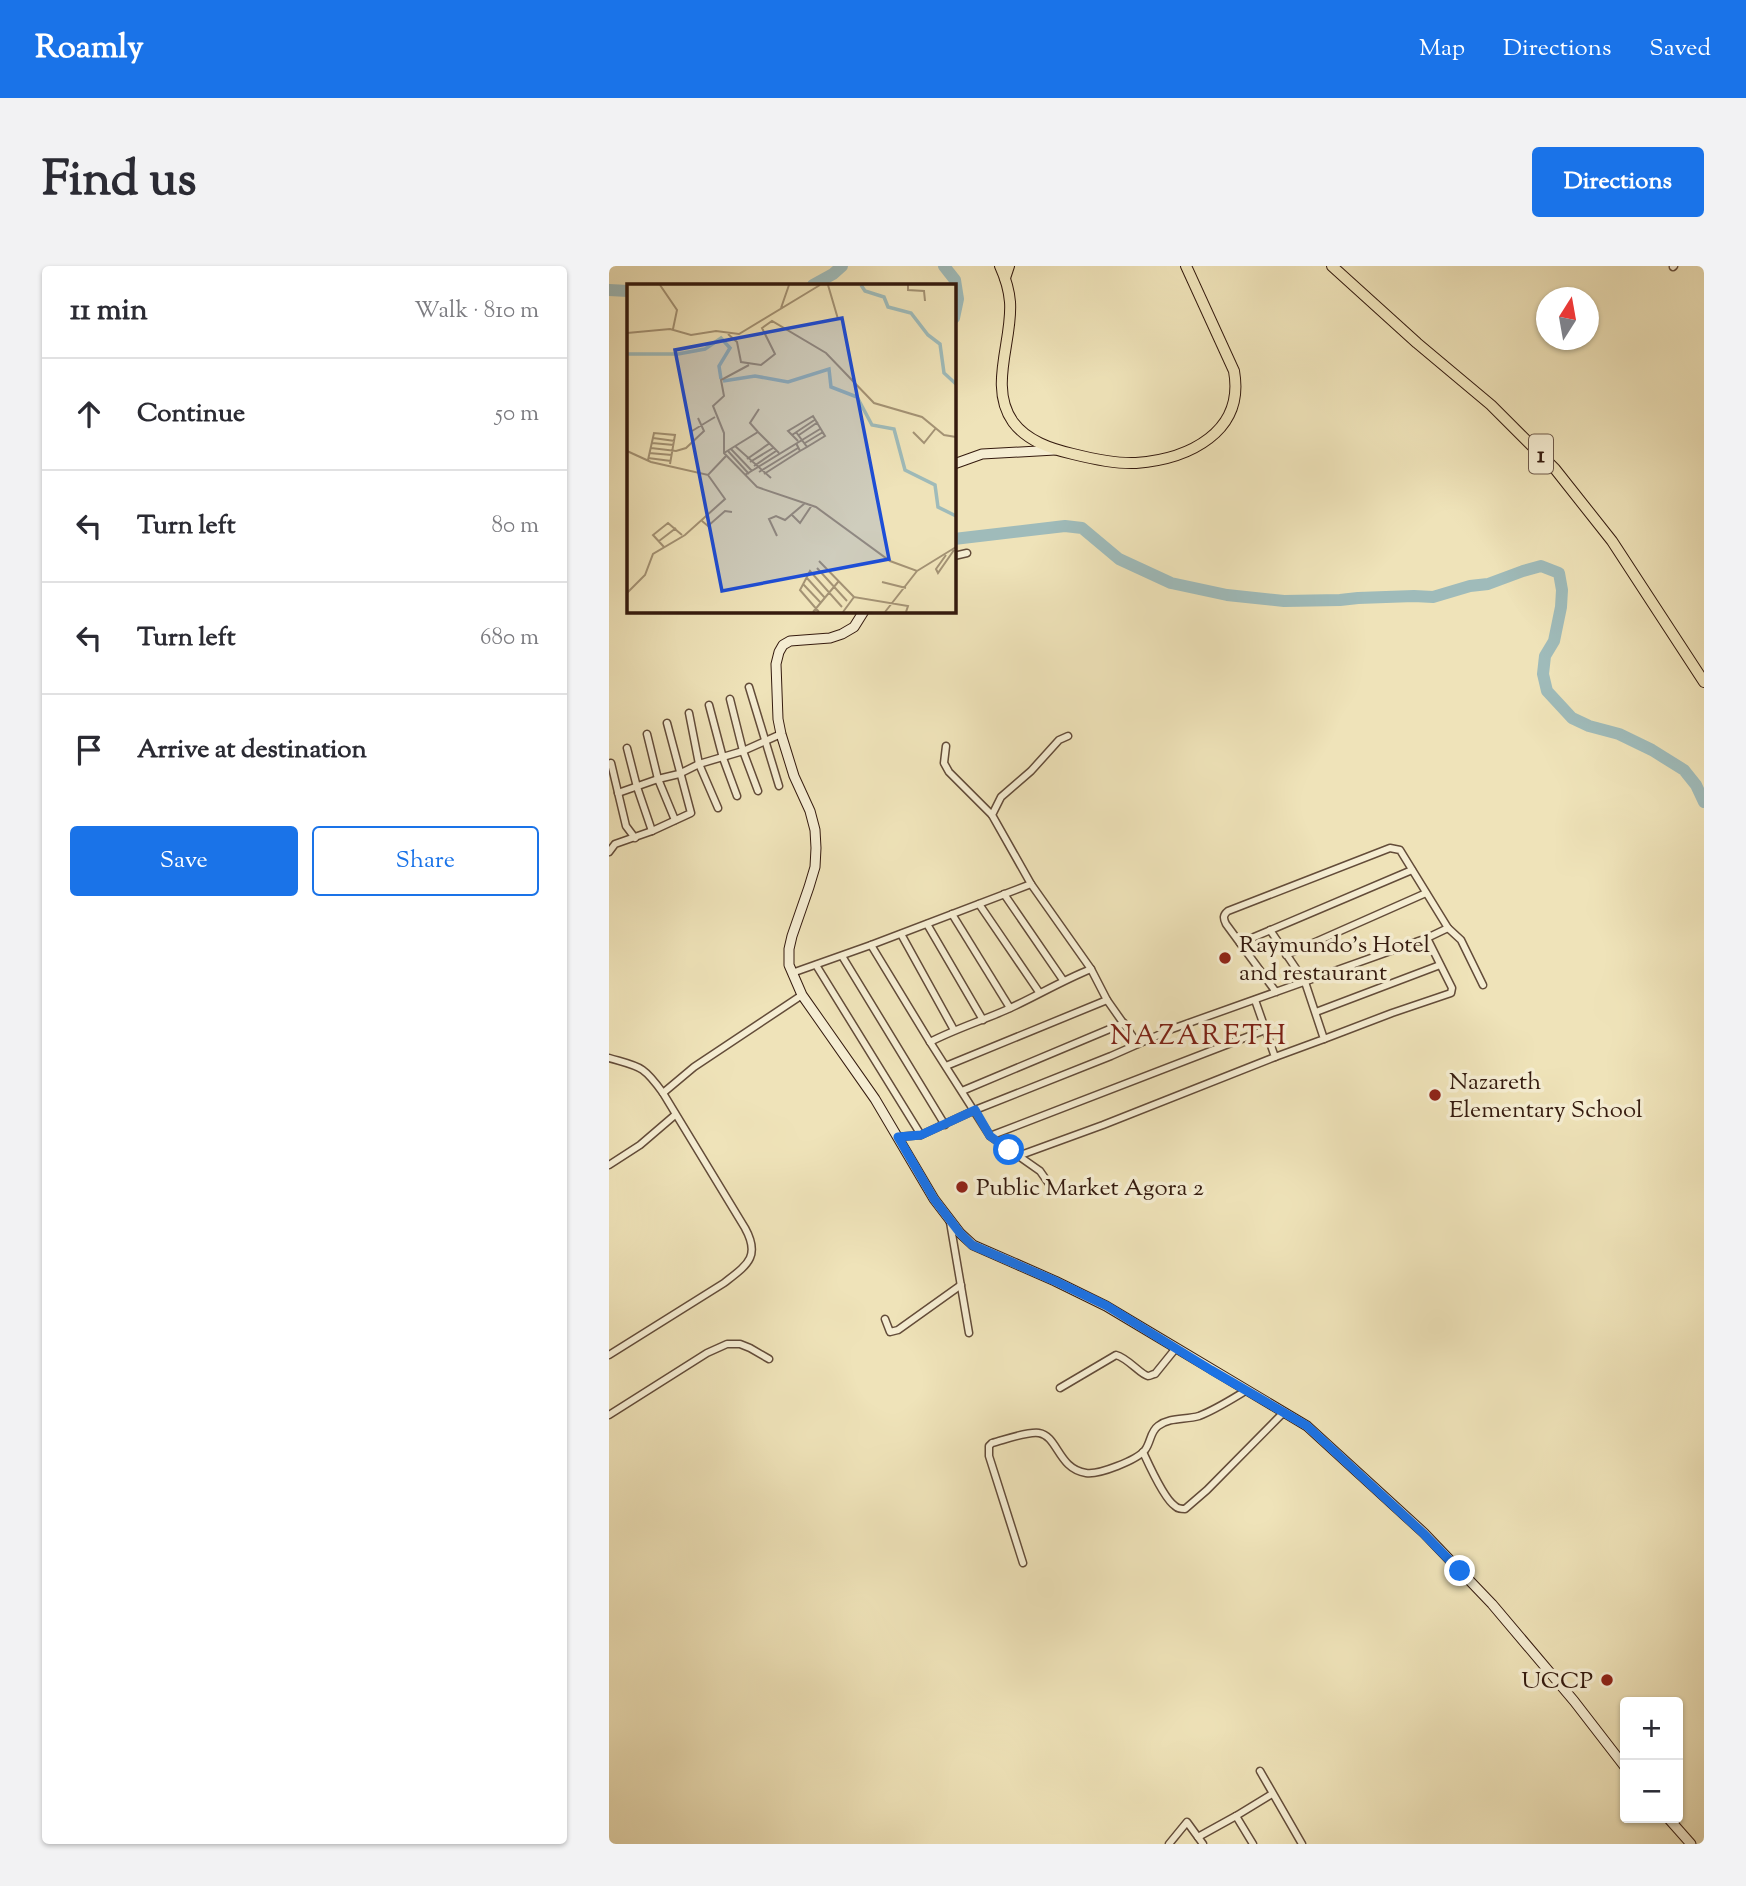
<!DOCTYPE html>
<html lang="en">
<head>
<meta charset="utf-8">
<style>
	body { margin:0; font-family:"Sorts Mill Goudy",serif; background:#f2f2f3; color:#2b2b33 }
	.controls { position:absolute; right:21px; bottom:21px; display:grid; overflow:hidden; border-radius:7px; box-shadow:0 2px 5px #0004 }
	.controls button { width:63px; height:63px; display:grid; place-items:center; padding:0; border:0; border-bottom:2px solid #e1e1e2; background:#fff; color:#2b2b33; font:35px sans-serif }
	.compass { position:absolute; left:927px; top:21px; width:63px; height:63px; border-radius:50%; background:#fff; box-shadow:0 2px 5px #0004; rotate:11deg }
	.stop { position:absolute; width:21px; height:21px; margin:-16px; border:5px solid #1a73e8; border-radius:50%; background:#fff }
	.stop.end { background:#1a73e8; border-color:#fff; box-shadow:0 2px 7px #0008 }
	.list { margin:0; padding:0; list-style:none }
	h2 { display:flex; justify-content:space-between; align-items:center; height:91px; margin:0; padding:0 28px; font-size:30px }
	h2 small { font-size:23px; font-weight:400; color:#7c7c81 }
	.list li { display:grid; grid-template-columns:46px 1fr auto; gap:21px; align-items:center; box-sizing:border-box; height:112px; padding:0 28px; border-top:2px solid #e1e1e2 }
	.list b { display:block; font-size:26px; white-space:nowrap }
	.list em { font-size:23px; font-style:normal; color:#7c7c81 }
	.actions { display:flex; gap:14px; padding:21px 28px }
	.actions a { flex:1; padding:16px 0; border:2px solid #1a73e8; border-radius:7px; text-align:center; font-size:24px; color:#1a73e8 }
	.actions .main { background:#1a73e8; color:#fff }
	.icon { flex:none; width:38px; height:38px; fill:none; stroke:currentColor; stroke-width:2; stroke-linecap:round; stroke-linejoin:round }
	.map { position:relative; flex:none; width:1095px; height:1578px; overflow:hidden; border-radius:7px }
	header { display:flex; align-items:center; gap:42px; box-sizing:border-box; height:98px; padding:0 35px; background:#1a73e8; color:#fff }
	header strong { font-size:33px }
	nav { display:flex; gap:38px; margin-inline-start:auto; font-size:24px }
	.intro { display:flex; align-items:center; justify-content:space-between; box-sizing:border-box; height:168px; padding:0 42px }
	h1 { margin:0; font-size:49px }
	.button { padding:18px 32px; border-radius:7px; background:#1a73e8; color:#fff; font-size:24px; font-weight:700 }
	main { display:flex; gap:42px; padding:0 42px }
	aside { flex:1; background:#fff; border-radius:7px; box-shadow:0 2px 5px #0004 }
	.map>svg:first-child { display:block }
	.lines { fill:none; stroke-linecap:round; stroke-linejoin:round }
	.river { stroke:#9fbbba; stroke-width:12 }
	.minor-casing { stroke:#634c39; stroke-width:9 }
	.secondary-casing { stroke:#341a0e; stroke-width:11 }
	.primary-casing { stroke:#341a0e; stroke-width:12 }
	.trunk-casing { stroke:#341a0e; stroke-width:12 }
	.minor { stroke:#f5edd2; stroke-width:6 }
	.secondary { stroke:#f5edd2; stroke-width:9 }
	.primary { stroke:#efe3b9; stroke-width:10 }
	.trunk { stroke:#efe3b9; stroke-width:10 }
	.route { stroke:#1a73e8; stroke-width:9 }
	.poi-dot { fill:#8f2418; stroke:#f5edd2; stroke-width:2.5 }
	.labels { text-anchor:middle; stroke-width:7; stroke-linejoin:round; paint-order:stroke }
	.shield { fill:#f5edd2; stroke:#6e5949; stroke-width:2 }
	.shield-label { font-size:23px; font-weight:bold; fill:#341a0e }
	.poi-label { font-size:24px; fill:#341a0e; stroke:#f5edd2; text-anchor:start }
	.quarter-label { font-size:28px; letter-spacing:2px; fill:#7a1f14; stroke:#f5edd2 }
	.inset-river { fill:none; stroke:#9fbbba; stroke-width:3.5 }
	.inset-road { fill:none; stroke:#a49375; stroke-width:2 }
	.view { fill:#1d4ed8; fill-opacity:0.15; stroke:#1d4ed8; stroke-width:3.5 }
	.inset-edge { fill:none; stroke:#341a0e; stroke-width:3.5 }
</style>
</head>
<body>
<header>
<strong>Roamly</strong>
<nav><a>Map</a><a>Directions</a><a>Saved</a></nav>
</header>
<div class="intro"><h1>Find us</h1><a class="button">Directions</a></div>
<main>
<aside>
<h2>11 min<small>Walk · 810 m</small></h2>
<ul class="list">
<li><svg class="icon" aria-label="ahead" viewBox="0 0 24 24"><path d="M12 20V5M6 11l6-6 6 6"/></svg><div><b>Continue</b></div><em>50 m</em></li>
<li><svg class="icon" aria-label="left" viewBox="0 0 24 24"><path d="M17 20v-9H6M10 6l-5 5 5 5"/></svg><div><b>Turn left</b></div><em>80 m</em></li>
<li><svg class="icon" aria-label="left" viewBox="0 0 24 24"><path d="M17 20v-9H6M10 6l-5 5 5 5"/></svg><div><b>Turn left</b></div><em>680 m</em></li>
<li><svg class="icon" aria-label="arrive" viewBox="0 0 24 24"><path d="M6 21V4h12l-3 4 3 4H6"/></svg><div><b>Arrive at destination</b></div></li>
</ul>
<div class="actions"><a class="main">Save</a><a>Share</a></div>
</aside>
<div class="map">
<svg width="1095" height="1578" viewBox="0 0 1095 1578">
	<rect width="100%" height="100%" fill="#efe3b9"/>
	<filter id="stains"><feTurbulence type="fractalNoise" baseFrequency=".00286" numOctaves="4"/><feColorMatrix values="0 0 0 0 .2 0 0 0 0 .09 0 0 0 0 .02 0 0 0 .5 -.17"/></filter>
	<radialGradient id="worn" r=".72"><stop offset=".6" stop-color="#630" stop-opacity="0"/><stop offset="1" stop-color="#630" stop-opacity=".3"/></radialGradient>
	<g class="lines">
		<g class="river">
			<polyline points="335,0 346,14 349,33 345,52"/>
			<polyline points="204,19 224,8 233,0"/>
			<polyline points="0,24 19,25"/>
			<polyline points="345,273 456,260 473,262 510,293 562,317 618,329 675,335 731,334 749,332 805,330 824,331 861,320 879,318 914,305 932,300 950,307 953,324 952,341 945,375 936,390 934,408 938,425 963,452 980,460 1010,468 1043,484 1075,504 1087,519 1095,536"/>
		</g>
		<defs>
			<g id="minor">
				<polyline points="1064,1 1065,0"/>
				<polyline points="345,290 358,287"/>
				<polyline points="140,421 170,520"/>
				<polyline points="121,433 134,485 149,525"/>
				<polyline points="100,439 114,492 128,530"/>
				<polyline points="80,447 90,498 109,542"/>
				<polyline points="38,468 49,513 66,554"/>
				<polyline points="337,480 335,497 340,506 383,549"/>
				<polyline points="18,482 28,521 43,565"/>
				<polyline points="2,497 17,560 26,572"/>
				<polyline points="9,527 49,513 70,508 90,498 134,485 172,468"/>
				<polyline points="0,586 6,578 43,565 82,547 58,457"/>
				<polyline points="422,618 383,549 392,531 422,505 450,474 459,470"/>
				<polyline points="395,628 454,714"/>
				<polyline points="370,638 430,726"/>
				<polyline points="343,648 401,742"/>
				<polyline points="318,658 374,754"/>
				<polyline points="839,662 852,674 874,719"/>
				<polyline points="661,664 696,716 715,773 666,791"/>
				<polyline points="292,668 345,764"/>
				<polyline points="631,677 803,604"/>
				<polyline points="262,679 321,776 381,870 431,905 445,925"/>
				<polyline points="677,689 817,627"/>
				<polyline points="233,690 336,859"/>
				<polyline points="207,699 312,869"/>
				<polyline points="183,707 262,679 422,618 482,703 498,734 529,778"/>
				<polyline points="707,746 831,699"/>
				<polyline points="715,773 783,747 842,727 843,722 818,672"/>
				<path d="M321,776C346,763 372,755 397,744C426,731 452,715 482,703"/>
				<path d="M0,792C31,801 34,799 54,827L85,801L193,729"/>
				<polyline points="337,800 498,734"/>
				<polyline points="353,825 515,757"/>
				<polyline points="381,870 656,764"/>
				<path d="M289,871L312,869L366,844L502,790L563,763L818,672L839,662L791,584L781,582L619,645C614,649 614,652 617,658L667,726"/>
				<polyline points="409,890 494,859 666,791 646,734"/>
				<polyline points="0,899 31,879 66,849"/>
				<polyline points="341,956 360,1067"/>
				<polyline points="276,1053 281,1066 289,1064 352,1019"/>
				<path d="M0,1089L115,1017C138,999 152,991 136,962L54,827"/>
				<path d="M451,1122L507,1089C519,1092 532,1109 539,1110C542,1110 543,1108 546,1108L567,1082"/>
				<polyline points="0,1149 98,1087 118,1078 131,1078 141,1082 160,1093"/>
				<path d="M534,1186C540,1199 555,1233 566,1240C569,1243 572,1243 576,1243L598,1224L675,1146"/>
				<path d="M414,1297L380,1190V1180L383,1177C395,1174 419,1165 430,1167C449,1170 449,1203 477,1207C490,1209 528,1194 536,1184C542,1176 541,1166 549,1160C561,1151 576,1154 590,1150C606,1144 623,1133 638,1124"/>
				<polyline points="651,1505 693,1578"/>
				<polyline points="627,1550 644,1578"/>
				<polyline points="589,1571 627,1550 663,1528"/>
				<polyline points="560,1578 578,1556 594,1578"/>
			</g>
			<g id="secondary">
				<polyline points="345,198 373,188 446,184"/>
				<polyline points="255,345 245,361 233,368 221,372 181,375 174,379 170,386 167,398 169,453 172,468 185,510 201,545 206,564 207,582 206,601 200,621 183,670 180,683 180,699 193,729 266,833 325,933 351,967 364,979 446,1015 497,1040 698,1160 815,1267 883,1338 965,1435 1016,1501"/>
				<polyline points="1059,1552 1082,1578"/>
			</g>
			<g id="primary">
				<path d="M391,0C396,11 400,23 401,36C404,74 379,121 404,156C418,175 442,183 464,188C484,193 506,198 527,197C580,193 636,166 625,105L577,0"/>
				<polyline points="723,0 808,77 882,139 946,203 1003,275 1095,416"/>
			</g>
			<polyline id="trunk" points="396,12 400,0"/>
		</defs>
		<use href="#minor" class="minor-casing"/>
		<use href="#secondary" class="secondary-casing"/>
		<use href="#primary" class="primary-casing"/>
		<use href="#trunk" class="trunk-casing"/>
		<use href="#minor" class="minor"/>
		<use href="#secondary" class="secondary"/>
		<use href="#primary" class="primary"/>
		<use href="#trunk" class="trunk"/>
	</g>
	<g class="lines">
		<polyline class="route" points="400,884 381,870 366,844 312,869 289,871 325,933 351,967 363,979 446,1015 498,1040 602,1104 698,1160 814,1267 851,1305"/>
	</g>
	<g class="poi-dot">
		<circle cx="616" cy="692" r="7"/>
		<circle cx="826" cy="829" r="7"/>
		<circle cx="353" cy="921" r="7"/>
		<circle cx="998" cy="1414" r="7"/>
	</g>
	<g class="labels">
		<rect class="shield" x="920" y="168.5" width="24" height="39" rx="5"/>
		<g class="shield-label">
			<text x="932" y="196">1</text>
		</g>
		<g class="poi-label">
			<text x="630" y="686">Raymundo's Hotel<tspan x="630" dy="28">and restaurant</tspan></text>
			<text x="840" y="823">Nazareth<tspan x="840" dy="28">Elementary School</tspan></text>
			<text x="367" y="929">Public Market Agora 2</text>
			<text x="984" y="1422" text-anchor="end">UCCP</text>
		</g>
		<g class="quarter-label">
			<text x="590" y="778">NAZARETH</text>
		</g>
	</g>
	<g transform="translate(18 18)">
		<rect width="329" height="329" fill="#efe3b9"/>
		<path class="inset-river" d="M234,1L238,7L257,13L261,23L284,29L301,51L313,60L317,89L329,100M0,70H51L78,65L94,54L103,64L92,82L94,95M96,97L128,92L161,98L202,85L204,103L230,113L245,141L267,145L278,186L308,201L311,223L329,232"/>
		<path class="inset-road" d="M33,1L50,26L46,45M201,1L211,35M281,1V6L297,7L298,17M154,24L162,1M0,49L43,45L64,51L89,47L112,50L193,1M101,50L110,58L114,78L134,81L148,70L135,44L145,37L199,69L247,119L295,133L317,151L329,153M122,81L94,96L97,112L86,122L97,149V169L130,203L189,223L263,277L290,287L329,263M65,147L88,133M131,148L123,139L132,125M169,148L180,163L173,167M286,148L297,159L309,144M165,151L189,135M172,151L191,138M26,154L48,157M171,157L161,147L186,132L198,152L180,163M25,159L47,161M178,159L196,148M108,162L144,194M24,164L49,167L59,164L77,147L71,134M104,165L125,187M0,167L24,178L81,191L99,172M101,167L122,190M22,169L45,171M97,169L131,148L152,169M21,174L44,177M120,175L143,159M21,176L27,149L48,151L43,180M123,178L146,164M127,182L149,167M132,188L171,164M137,190L173,167L169,159M118,191L193,145M165,231L173,239L185,221M75,237L81,242L98,227L105,228M150,252L142,235L149,232L158,236L177,220M32,257L49,244M37,263L26,251L41,239L55,251M319,271L309,285L311,289L327,266M192,277L227,313M190,284L220,317M179,293L198,314M255,298L279,304M176,300L194,319M0,309L18,291L26,270L58,251L98,215L81,191M186,328L211,298M192,328L173,306L183,287L215,323M216,328L227,313L281,322L279,328M258,328L290,287"/>
		<path class="view" d="M215,34L262,275L95,307L48,66Z"/>
		<rect width="329" height="329" class="inset-edge"/>
	</g>
	<rect width="100%" height="100%" filter="url(#stains)"/>
	<rect width="100%" height="100%" fill="url(#worn)"/>
</svg>
<div class="controls">
<button>+</button>
<button>−</button>
</div>
<svg class="compass" viewBox="-18 -18 36 36"><path d="M0-13l5 13h-10z" fill="#e53935"/><path d="M0 13l5-13h-10z" fill="#7c7c81"/></svg>
<div class="stop" style="left:400px;top:884px"></div>
<div class="stop end" style="left:851px;top:1305px"></div>
</div>
</main>
</body>
</html>
